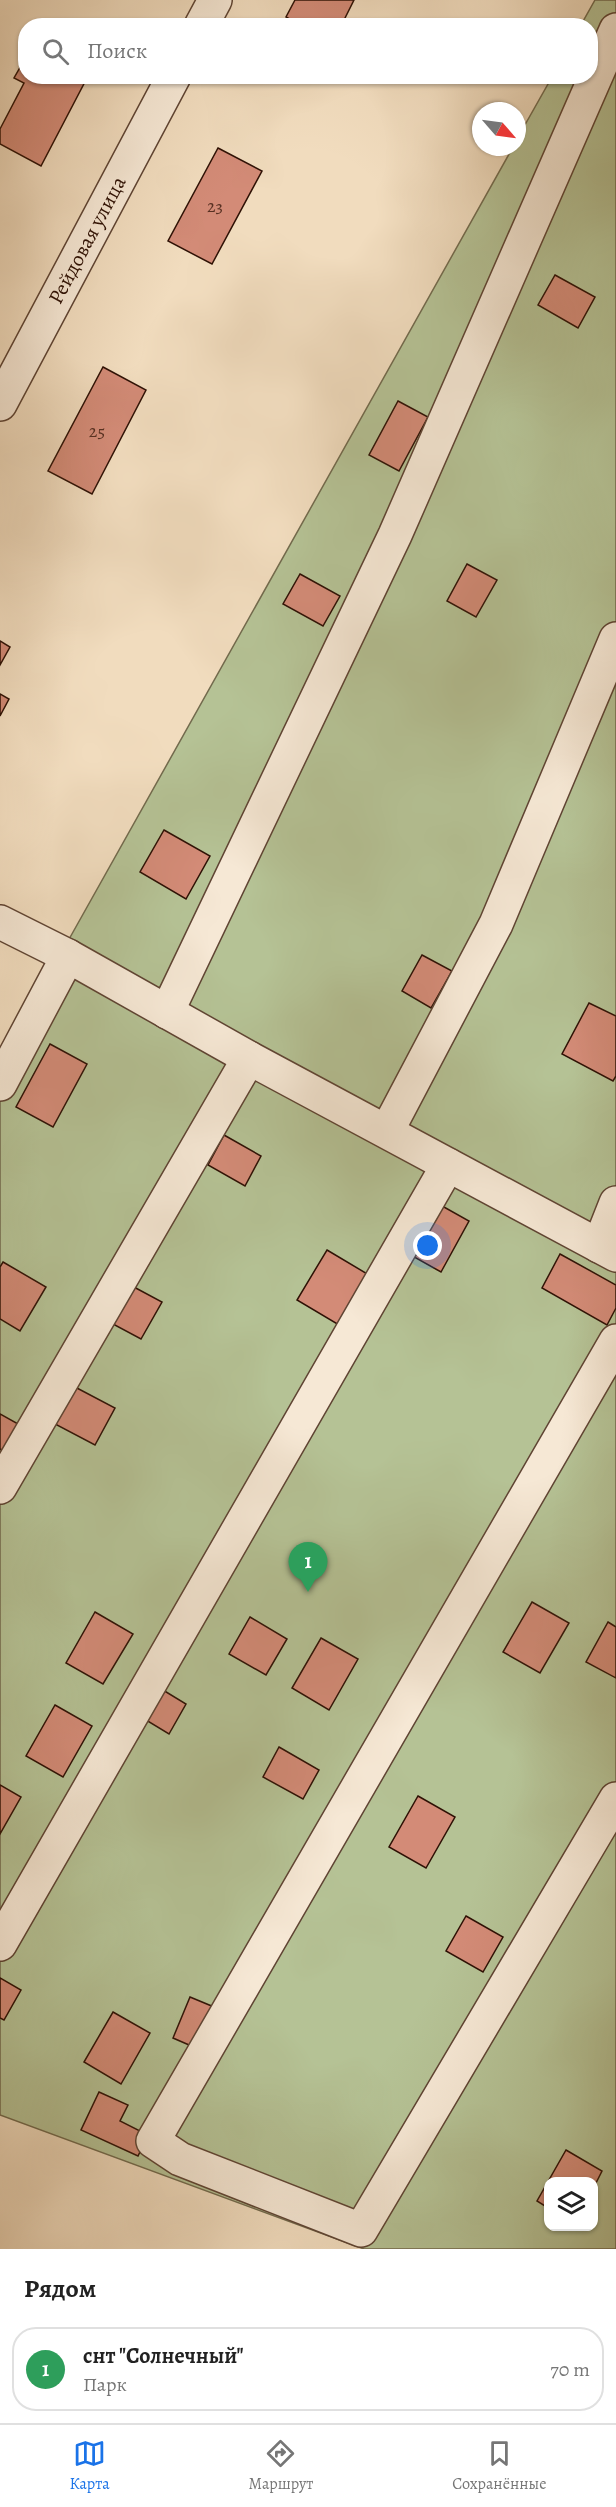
<!DOCTYPE html>
<html lang="ru">
<head>
<meta charset="utf-8">
<style>
	body { margin:0; font-family:Alegreya,serif; background:#f6f6f6; color:#222 }
	.controls { position:absolute; right:18px; bottom:18px; display:grid; overflow:hidden; border-radius:12px; box-shadow:0 2px 4px #0004 }
	.controls button { width:54px; height:54px; display:grid; place-items:center; padding:0; border:0; border-bottom:2px solid #e0e0e0; background:#fff; color:#222; font:30px sans-serif }
	.compass { position:absolute; left:472px; top:102px; width:54px; height:54px; border-radius:50%; background:#fff; box-shadow:0 2px 4px #0004; rotate:118deg }
	.you { position:absolute; left:428px; top:1246px; width:21px; height:21px; margin:-15px; border:4px solid #fff; border-radius:50%; background:#1a73e8; box-shadow:0 0 0 9px #1a73e833 }
	.badge { display:grid; place-items:center; width:39px; height:39px; border-radius:50%; background:#1a73e8; color:#fff; font-size:20px; font-weight:700 }
	.pin { position:absolute; translate:-50% -50px; filter:drop-shadow(0 2px 3px #0008) }
	.pin::after { content:''; position:absolute; top:32px; width:21px; height:18px; background:inherit; clip-path:polygon(0 0,100% 0,50% 100%) }
	.list { margin:0; padding:0; list-style:none }
	h2 { display:flex; justify-content:space-between; align-items:center; height:78px; margin:0; padding:0 24px; font-size:26px }
	h2 small { font-size:20px; font-weight:400; color:#767676 }
	.list li { display:grid; grid-template-columns:39px 1fr auto; gap:18px; align-items:center; box-sizing:border-box; height:84px; margin:0 12px 12px; padding:0 12px; border:2px solid #e0e0e0; border-radius:24px }
	.list b { display:block; font-size:22px; white-space:nowrap }
	.list p { margin:0; font-size:20px; white-space:nowrap; color:#767676 }
	.list em { font-size:20px; font-style:normal; color:#767676 }
	.icon { flex:none; width:33px; height:33px; fill:none; stroke:currentColor; stroke-width:2; stroke-linecap:round; stroke-linejoin:round }
	.map { position:relative; flex:none; width:616px; height:2249px; overflow:hidden }
	.search { position:absolute; background:#fff; box-shadow:0 2px 4px #0004; left:18px; right:18px; top:18px; height:66px; display:flex; align-items:center; gap:15px; box-sizing:border-box; padding:0 21px; border-radius:24px; color:#767676; font-size:22px }
	.sheet { height:174px; background:#fff }
	nav { display:flex; justify-content:space-around; align-items:center; box-sizing:border-box; height:84px; border-top:2px solid #e0e0e0; background:#fff; font-size:16px; color:#767676 }
	nav a { display:grid; justify-items:center; gap:3px }
	nav .on { color:#1a73e8 }
	.map>svg:first-child { display:block }
	.green { fill:#b5c295; stroke:#726a4d; stroke-width:1.5; fill-rule:evenodd }
	.building { fill:#d38b77; stroke:#2e1105; stroke-width:1.5 }
	.lines { fill:none; stroke-linecap:round; stroke-linejoin:round }
	.minor-casing { stroke:#5f4433; stroke-width:36 }
	.minor { stroke:#f6e8d5; stroke-width:33 }
	.labels { text-anchor:middle; stroke-width:6; stroke-linejoin:round; paint-order:stroke }
	.number-label { font-size:18px; fill:#573022 }
	.street-label { font-size:21px; fill:#2e1105; stroke:#f6e8d5 }
</style>
</head>
<body>
<div class="map">
<svg width="616" height="2249" viewBox="0 0 616 2249">
	<rect width="100%" height="100%" fill="#f1dcbe"/>
	<filter id="stains"><feTurbulence type="fractalNoise" baseFrequency=".00333" numOctaves="4"/><feColorMatrix values="0 0 0 0 .2 0 0 0 0 .09 0 0 0 0 .02 0 0 0 .5 -.17"/></filter>
	<radialGradient id="worn" r=".72"><stop offset=".6" stop-color="#630" stop-opacity="0"/><stop offset="1" stop-color="#630" stop-opacity=".3"/></radialGradient>
	<path class="green" d="M595,0H616V2249H364L0,2115V1069L54,966L513,147H517V139L552,77L590,76V26L581,25ZM548,2182H594V2226H548Z"/>
	<g class="building">
		<polygon points="295,0 354,0 341,26 302,26 286,17"/>
		<polygon points="26,57 26,76 88,76 41,166 0,144 0,129 24,83 14,78"/>
		<polygon points="218,148 262,171 212,264 168,241"/>
		<polygon points="555,275 595,297 578,328 538,305"/>
		<polygon points="103,367 146,390 92,494 48,471"/>
		<polygon points="398,401 428,417 399,471 369,455"/>
		<polygon points="467,564 497,580 476,617 447,601"/>
		<polygon points="300,574 340,596 323,626 283,604"/>
		<polygon points="0,641 10,647 0,665"/>
		<polygon points="0,694 9,699 0,716"/>
		<polygon points="164,830 210,856 186,899 140,872"/>
		<polygon points="422,955 452,971 431,1008 402,991"/>
		<polygon points="589,1003 616,1016 616,1076 613,1081 562,1054"/>
		<polygon points="50,1044 87,1064 53,1127 16,1107"/>
		<polygon points="224,1135 261,1156 245,1186 208,1165"/>
		<polygon points="435,1202 469,1221 441,1272 407,1253"/>
		<polygon points="327,1250 369,1275 339,1325 297,1300"/>
		<polygon points="560,1254 616,1285 616,1308 607,1325 542,1288"/>
		<polygon points="3,1262 46,1287 20,1331 0,1319 0,1267"/>
		<polygon points="132,1286 162,1302 141,1339 111,1323"/>
		<polygon points="75,1387 115,1408 95,1445 55,1424"/>
		<polygon points="0,1414 20,1425 6,1452 0,1449"/>
		<polygon points="532,1602 569,1623 540,1673 503,1652"/>
		<polygon points="95,1612 133,1634 103,1684 66,1663"/>
		<polygon points="250,1617 287,1639 266,1675 229,1654"/>
		<polygon points="608,1622 616,1627 616,1678 586,1662"/>
		<polygon points="321,1638 358,1659 329,1710 292,1688"/>
		<polygon points="158,1687 186,1704 169,1734 141,1717"/>
		<polygon points="55,1705 92,1726 63,1777 26,1756"/>
		<polygon points="279,1747 319,1770 303,1799 263,1777"/>
		<polygon points="0,1785 21,1797 0,1834"/>
		<polygon points="418,1796 455,1817 426,1868 389,1847"/>
		<polygon points="466,1916 503,1937 483,1972 446,1951"/>
		<polygon points="0,1978 21,1990 4,2020 0,2018"/>
		<polygon points="190,1997 214,2007 196,2048 173,2038"/>
		<polygon points="113,2012 150,2033 121,2084 84,2062"/>
		<polygon points="99,2092 128,2105 120,2121 148,2135 138,2156 81,2130"/>
		<polygon points="566,2150 602,2171 594,2187 594,2182 548,2182 548,2208 537,2201"/>
	</g>
	<g class="lines">
		<defs>
			<g id="minor">
				<polyline points="201,26 215,0"/>
				<polyline points="0,404 174,76"/>
				<polyline points="0,922 68,956 249,1058 616,1255"/>
				<polyline points="167,1012 395,535 616,30"/>
				<polyline points="0,1084 68,956"/>
				<polyline points="387,1131 496,924 616,639"/>
				<polyline points="599,1246 616,1203"/>
				<polyline points="616,1341 153,2141 180,2159 361,2230 616,1799"/>
				<polyline points="0,1487 249,1058"/>
				<polyline points="0,1944 448,1165"/>
			</g>
		</defs>
		<use href="#minor" class="minor-casing"/>
		<use href="#minor" class="minor"/>
	</g>
	<g class="labels">
		<g class="number-label">
			<text x="215" y="212">23</text>
			<text x="97" y="437">25</text>
		</g>
		<g class="street-label">
			<text transform="translate(87 240) rotate(-62)" y="7">Рейдовая улица</text>
		</g>
	</g>
	<rect width="100%" height="100%" filter="url(#stains)"/>
	<rect width="100%" height="100%" fill="url(#worn)"/>
</svg>
<div class="controls">
<button><svg class="icon" aria-label="layers" viewBox="0 0 24 24"><path d="M12 4l9 5-9 5-9-5zM3 14l9 5 9-5"/></svg></button>
</div>
<svg class="compass" viewBox="-18 -18 36 36"><path d="M0-13l5 13h-10z" fill="#e53935"/><path d="M0 13l5-13h-10z" fill="#767676"/></svg>
<div class="you"></div>
<div class="pin badge" style="left:308px;top:1592px;background:#2e9e5b">1</div>
<div class="search"><svg class="icon" aria-label="search" viewBox="0 0 24 24"><circle cx="10" cy="10" r="6"/><path d="M15 15l6 6"/></svg>Поиск</div>
</div>
<section class="sheet">
<h2>Рядом<small></small></h2>
<ul class="list">
<li><span class="badge" style="background:#2e9e5b">1</span><div><b>снт &quot;Солнечный&quot;</b><p>Парк</p></div><em>70 m</em></li>
</ul>
</section>
<nav>
<a class="on"><svg class="icon" aria-label="map" viewBox="0 0 24 24"><path d="M3 6l6-2 6 2 6-2v14l-6 2-6-2-6 2zM9 4v14M15 6v14"/></svg>Карта</a>
<a><svg class="icon" aria-label="directions" viewBox="0 0 24 24"><path d="M12 3l9 9-9 9-9-9zM9 14v-3h6M13 9l2 2-2 2"/></svg>Маршрут</a>
<a><svg class="icon" aria-label="saved" viewBox="0 0 24 24"><path d="M7 4h10v16l-5-4-5 4z"/></svg>Сохранённые</a>
</nav>
</body>
</html>
